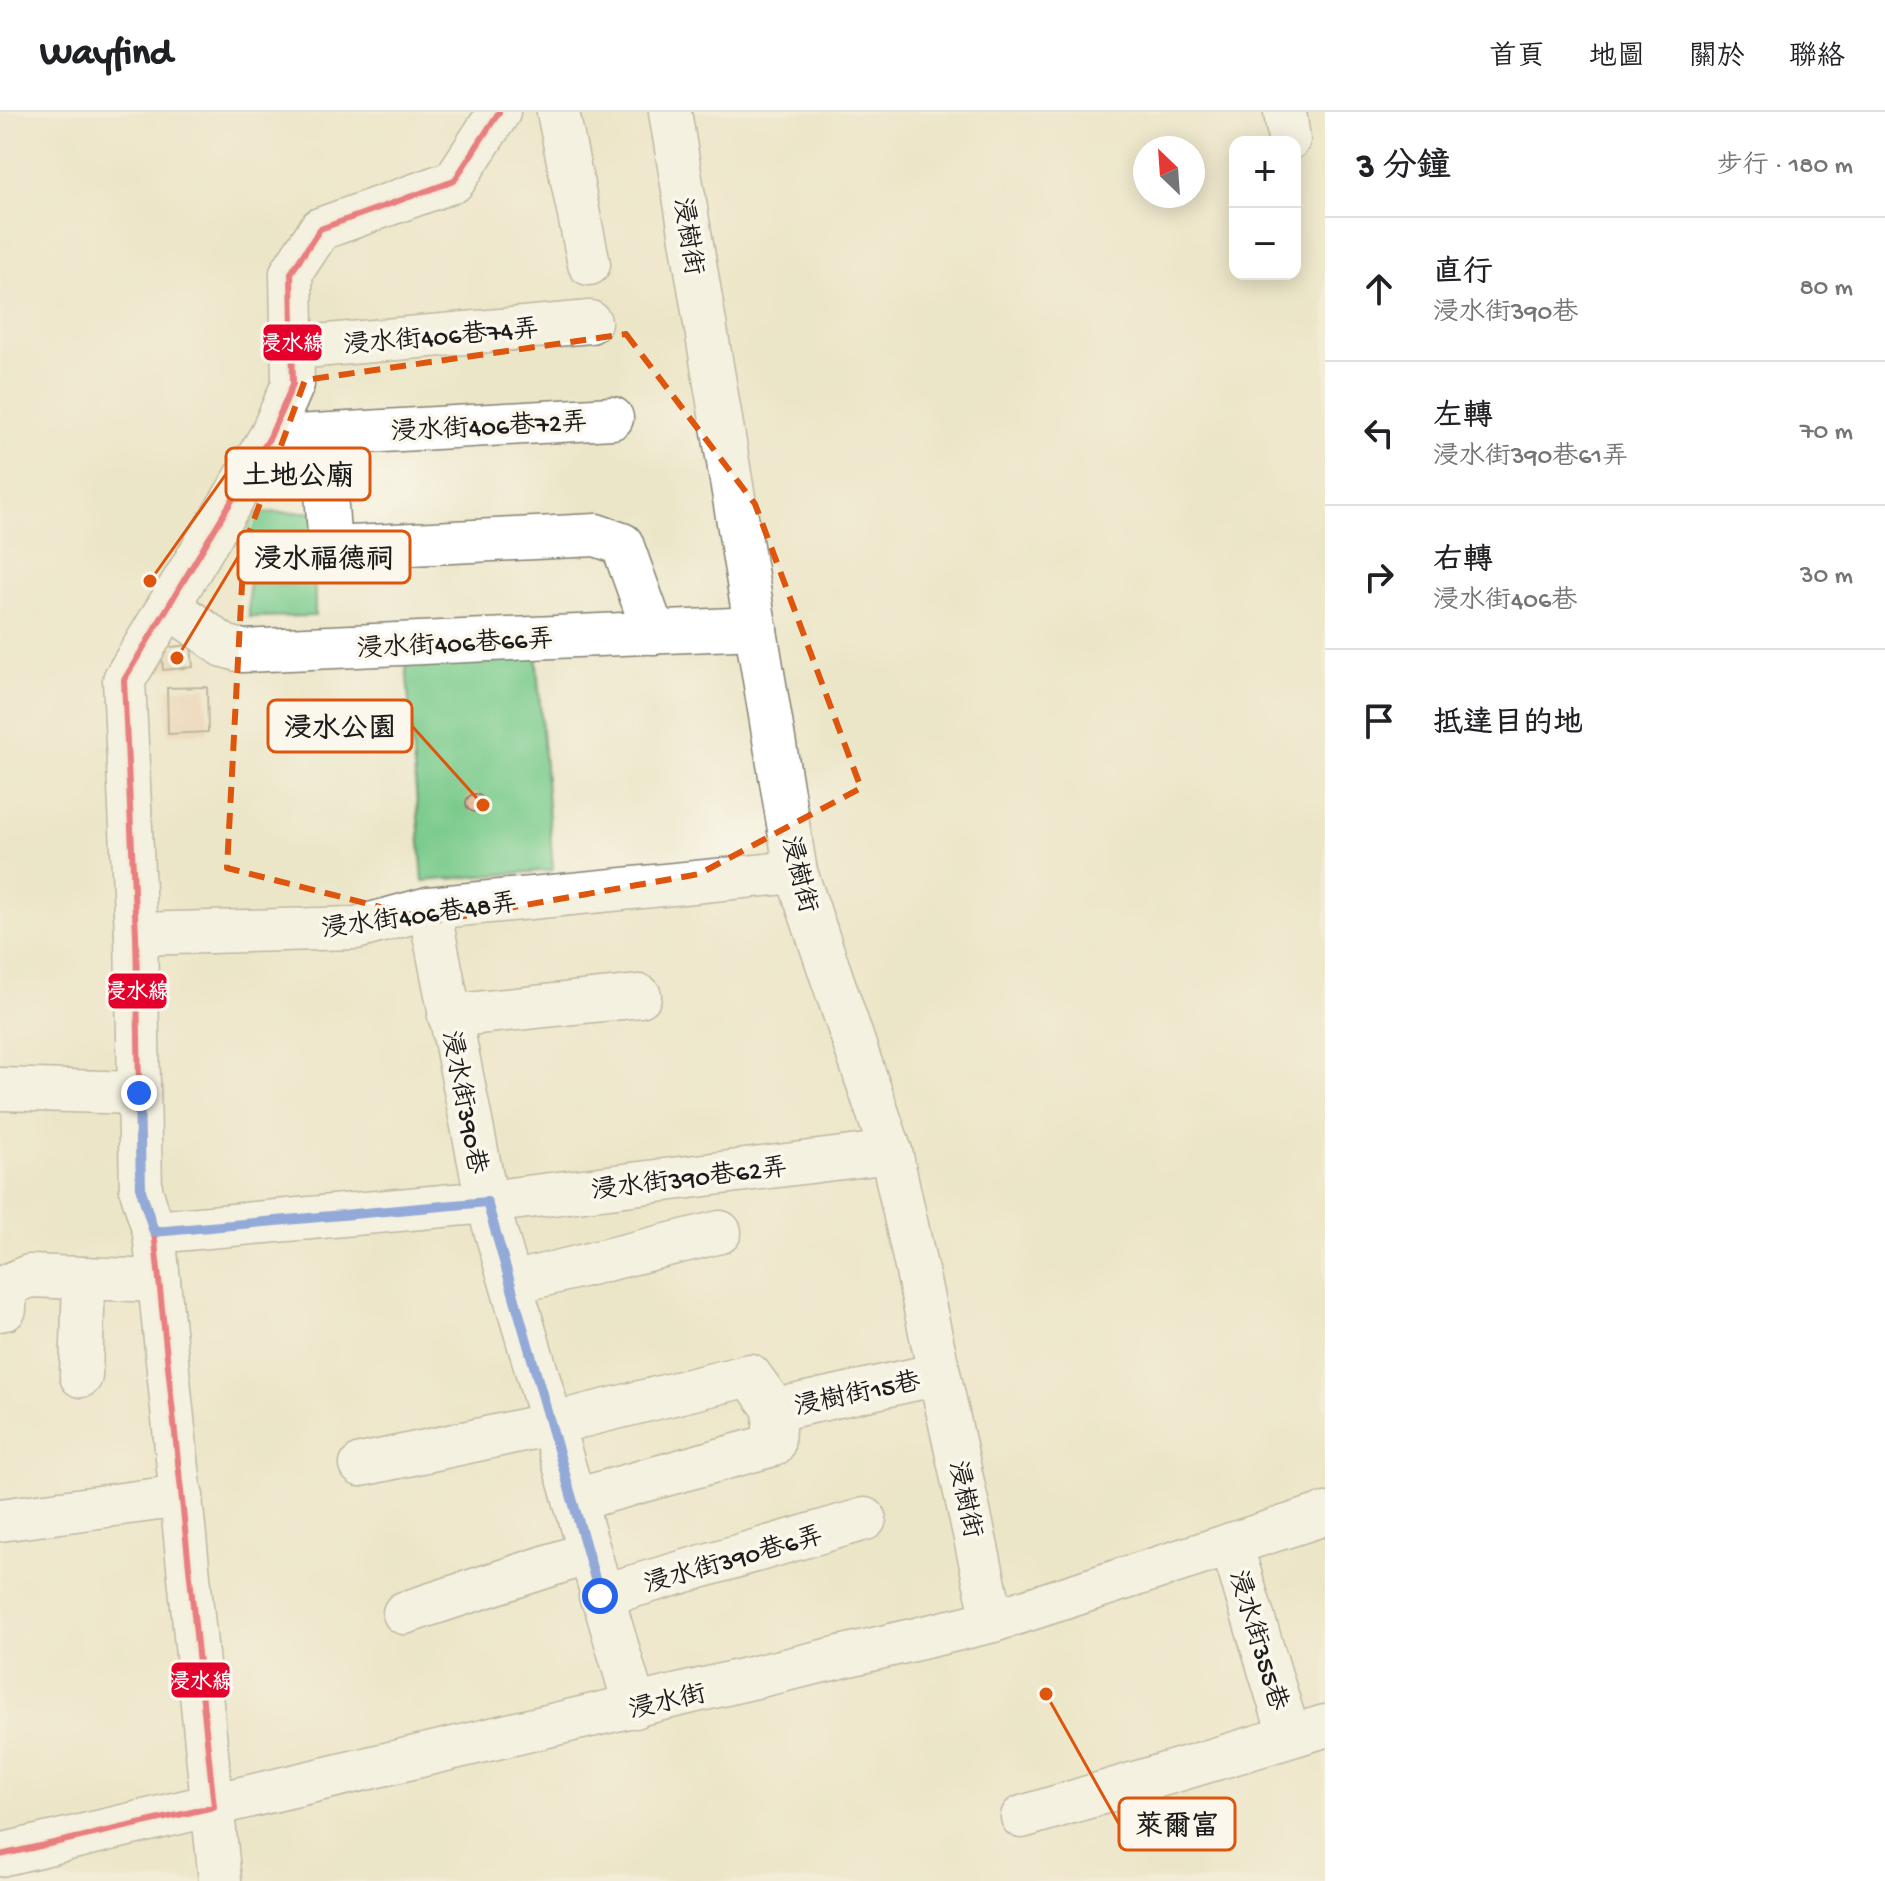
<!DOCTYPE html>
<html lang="zh-TW">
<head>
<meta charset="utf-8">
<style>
	body { margin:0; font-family:"Gochi Hand","LXGW WenKai TC",sans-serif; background:#f2f2f2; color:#202124 }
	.controls { position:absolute; right:24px; top:24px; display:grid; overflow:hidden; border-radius:16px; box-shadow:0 4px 20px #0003 }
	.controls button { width:72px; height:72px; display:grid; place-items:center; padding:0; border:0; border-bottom:2px solid #e0e0e0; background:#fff; color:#202124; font:40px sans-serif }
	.compass { position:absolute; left:1133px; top:24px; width:72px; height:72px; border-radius:50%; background:#fff; box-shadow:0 4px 20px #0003; rotate:335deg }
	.stop { position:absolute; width:24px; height:24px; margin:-18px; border:6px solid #2563eb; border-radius:50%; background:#fff }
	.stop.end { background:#2563eb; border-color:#fff; box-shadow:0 2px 8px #0008 }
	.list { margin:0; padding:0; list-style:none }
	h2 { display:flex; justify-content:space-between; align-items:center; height:104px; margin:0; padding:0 32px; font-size:34px }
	h2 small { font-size:26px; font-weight:400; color:#757577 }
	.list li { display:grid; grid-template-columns:52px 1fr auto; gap:24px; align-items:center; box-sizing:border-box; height:144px; padding:0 32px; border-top:2px solid #e0e0e0 }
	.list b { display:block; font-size:30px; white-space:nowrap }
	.list p { margin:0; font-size:26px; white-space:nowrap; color:#757577 }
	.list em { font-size:26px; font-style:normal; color:#757577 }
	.icon { flex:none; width:44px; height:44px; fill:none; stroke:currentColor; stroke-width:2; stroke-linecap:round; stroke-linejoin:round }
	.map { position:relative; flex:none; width:1325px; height:1769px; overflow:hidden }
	header { display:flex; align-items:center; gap:48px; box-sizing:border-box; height:112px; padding:0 40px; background:#fff; border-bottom:2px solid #e0e0e0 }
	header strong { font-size:38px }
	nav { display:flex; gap:44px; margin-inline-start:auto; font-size:28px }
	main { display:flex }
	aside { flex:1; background:#fff }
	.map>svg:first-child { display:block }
	.green { fill:#79ca8b; stroke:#4a7354; stroke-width:2 }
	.building { fill:#e9b796 }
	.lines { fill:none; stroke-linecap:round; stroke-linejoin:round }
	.minor-casing { stroke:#848172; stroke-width:45 }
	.minor { stroke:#fff; stroke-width:42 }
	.bus-1-casing { stroke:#fbf7ec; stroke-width:12 }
	.bus-1 { stroke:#e4002b; stroke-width:6 }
	.route { stroke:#2563eb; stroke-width:10 }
	.marked { fill:none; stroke:#de560d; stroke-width:6; stroke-dasharray:16 10; stroke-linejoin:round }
	.labels { text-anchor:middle; stroke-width:7; stroke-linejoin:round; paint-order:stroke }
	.street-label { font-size:26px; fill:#1c1c1c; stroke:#fbf7ec }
	.leader { fill:none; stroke:#de560d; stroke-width:3 }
	.callout-dot { fill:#de560d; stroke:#fbf7ec; stroke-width:3 }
	.callout { fill:#fbf7ec; stroke:#de560d; stroke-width:3 }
	.callout-label { font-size:28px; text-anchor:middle; font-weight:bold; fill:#1c1c1c }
	.line-badge { stroke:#fbf7ec; stroke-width:3 }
	.badge-label { font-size:22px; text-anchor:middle; font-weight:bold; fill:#fff }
</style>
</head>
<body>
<header>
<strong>Wayfind</strong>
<nav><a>首頁</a><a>地圖</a><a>關於</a><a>聯絡</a></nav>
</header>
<main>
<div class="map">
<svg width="1325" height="1769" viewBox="0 0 1325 1769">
	<rect width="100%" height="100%" fill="#fbf7ec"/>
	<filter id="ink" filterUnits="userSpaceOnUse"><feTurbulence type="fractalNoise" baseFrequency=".0125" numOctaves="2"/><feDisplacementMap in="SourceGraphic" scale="16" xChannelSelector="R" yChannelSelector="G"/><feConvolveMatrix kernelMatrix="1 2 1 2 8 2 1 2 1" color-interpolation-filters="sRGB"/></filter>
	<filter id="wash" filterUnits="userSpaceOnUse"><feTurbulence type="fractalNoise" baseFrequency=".006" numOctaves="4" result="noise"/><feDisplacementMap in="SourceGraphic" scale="32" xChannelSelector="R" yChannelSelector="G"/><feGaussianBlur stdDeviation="1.8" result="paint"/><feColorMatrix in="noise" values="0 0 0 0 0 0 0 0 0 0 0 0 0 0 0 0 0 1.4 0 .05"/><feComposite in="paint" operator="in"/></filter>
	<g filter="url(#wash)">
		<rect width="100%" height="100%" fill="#ece6c9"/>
		<g class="green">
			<polygon points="314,400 315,504 249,505 248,401"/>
			<polygon points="536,540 553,758 423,769 406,551"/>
		</g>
		<g id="blocks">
			<g class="building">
				<polygon points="191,533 193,555 163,558 161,536"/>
				<polygon points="207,575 208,620 168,622 167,576"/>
				<circle cx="475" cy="691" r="9"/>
			</g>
		</g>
	</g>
	<g filter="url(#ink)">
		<use href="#blocks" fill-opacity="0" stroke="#848172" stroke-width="2"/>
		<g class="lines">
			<defs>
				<g id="minor">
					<polyline points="558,0 589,152"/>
					<polyline points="670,0 796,760 891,1040 993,1509"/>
					<polyline points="1285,0 1289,27"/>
					<polyline points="293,236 590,210"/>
					<polyline points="322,323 330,436 596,423 622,432 654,521"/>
					<polyline points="296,324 612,306"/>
					<polyline points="169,494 224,534 242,539 756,516"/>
					<polyline points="429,796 487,1090 635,1595"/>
					<polyline points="136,822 356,816 429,796 796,760"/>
					<polyline points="449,904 640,884"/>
					<polyline points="0,977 139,981"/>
					<polyline points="154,1120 487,1090 891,1040"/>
					<polyline points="512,1171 720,1120"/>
					<polyline points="0,1198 5,1197 6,1174 29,1164 159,1169"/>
					<polyline points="81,1264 84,1166"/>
					<polyline points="775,1298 939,1262"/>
					<polyline points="361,1353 551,1312 750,1263 775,1298 773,1333 575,1388"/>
					<polyline points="0,1408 182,1384"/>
					<polyline points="1231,1432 1289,1623"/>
					<polyline points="600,1484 865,1407"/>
					<polyline points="404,1501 588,1441"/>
					<polyline points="1022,1705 1325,1614"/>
					<polyline points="0,1743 993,1509 1325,1402"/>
					<polyline points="220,1769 154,1120 141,1078 136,822 124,568 270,325 293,272 291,161 320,117 454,69 499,0"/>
				</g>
			</defs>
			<use href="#minor" class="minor-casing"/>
			<use href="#minor" class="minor"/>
			<defs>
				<polyline id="bus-1" points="0,1743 214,1695 154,1120 141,1078 136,822 124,568 270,325 293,272 291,161 320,117 454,69 499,0"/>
			</defs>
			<use href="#bus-1" class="bus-1-casing"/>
			<use href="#bus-1" class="bus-1"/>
		</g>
	</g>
	<g class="lines" filter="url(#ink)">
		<polyline class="route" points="139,981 141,1078 154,1120 487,1090 600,1484"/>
	</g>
	<path d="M0 0H1325V1769H0ZM626,222L755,392L861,676L699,762L436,809L227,756L244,435L305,268Z" fill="#ece6c9" fill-opacity=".55" fill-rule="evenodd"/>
	<path class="marked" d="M626,222L755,392L861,676L699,762L436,809L227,756L244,435L305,268Z"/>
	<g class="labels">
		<g class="street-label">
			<text transform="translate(690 124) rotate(81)" y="9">浸樹街</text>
			<text transform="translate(441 223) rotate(-5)" y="9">浸水街406巷74弄</text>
			<text transform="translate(489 313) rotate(-3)" y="9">浸水街406巷72弄</text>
			<text transform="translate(455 530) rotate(-3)" y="9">浸水街406巷66弄</text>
			<text transform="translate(801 762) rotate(76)" y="9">浸樹街</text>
			<text transform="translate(419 802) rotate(-8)" y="9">浸水街406巷48弄</text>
			<text transform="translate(466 990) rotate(79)" y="9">浸水街390巷</text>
			<text transform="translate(689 1065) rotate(-7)" y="9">浸水街390巷62弄</text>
			<text transform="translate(857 1280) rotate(-12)" y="9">浸樹街15巷</text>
			<text transform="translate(967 1387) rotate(78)" y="9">浸樹街</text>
			<text transform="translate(733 1446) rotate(-16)" y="9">浸水街390巷6弄</text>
			<text transform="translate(1260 1528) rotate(73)" y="9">浸水街355巷</text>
			<text transform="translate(667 1588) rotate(-13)" y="9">浸水街</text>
		</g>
	</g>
	<path class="leader" d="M150 469L226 362M177 546L238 445M483 693L412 614M1046 1582L1119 1712"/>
	<g class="callout-dot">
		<circle cx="150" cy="469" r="8"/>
		<circle cx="177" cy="546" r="8"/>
		<circle cx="483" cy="693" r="8"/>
		<circle cx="1046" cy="1582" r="8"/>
	</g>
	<g class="callout">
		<rect x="226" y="336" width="144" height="52" rx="8"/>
		<rect x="238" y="419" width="172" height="52" rx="8"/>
		<rect x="268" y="588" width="144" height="52" rx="8"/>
		<rect x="1119" y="1686" width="116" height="52" rx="8"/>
	</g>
	<g class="callout-label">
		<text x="298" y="372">土地公廟</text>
		<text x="324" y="455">浸水福德祠</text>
		<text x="340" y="624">浸水公園</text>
		<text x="1177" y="1722">萊爾富</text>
	</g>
	<g class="line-badge">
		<rect x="262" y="211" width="61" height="39" rx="8" fill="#e4002b"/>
		<rect x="107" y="860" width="61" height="38" rx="8" fill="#e4002b"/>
		<rect x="170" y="1549" width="61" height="38" rx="8" fill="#e4002b"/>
	</g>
	<g class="badge-label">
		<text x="292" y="238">浸水線</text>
		<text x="137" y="886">浸水線</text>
		<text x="201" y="1576">浸水線</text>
	</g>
</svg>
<div class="controls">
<button>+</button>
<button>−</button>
</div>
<svg class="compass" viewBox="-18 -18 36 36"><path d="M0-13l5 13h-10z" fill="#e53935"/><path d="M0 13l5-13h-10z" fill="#757577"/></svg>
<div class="stop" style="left:600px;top:1484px"></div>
<div class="stop end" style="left:139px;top:981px"></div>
</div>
<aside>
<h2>3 分鐘<small>步行 · 180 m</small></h2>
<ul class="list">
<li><svg class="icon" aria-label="ahead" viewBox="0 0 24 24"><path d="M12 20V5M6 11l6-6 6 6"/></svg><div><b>直行</b><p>浸水街390巷</p></div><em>80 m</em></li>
<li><svg class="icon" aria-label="left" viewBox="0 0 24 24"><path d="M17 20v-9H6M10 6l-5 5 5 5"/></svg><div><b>左轉</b><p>浸水街390巷61弄</p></div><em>70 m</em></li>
<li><svg class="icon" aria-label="right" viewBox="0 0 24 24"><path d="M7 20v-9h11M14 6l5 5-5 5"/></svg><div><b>右轉</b><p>浸水街406巷</p></div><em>30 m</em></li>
<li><svg class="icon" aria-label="arrive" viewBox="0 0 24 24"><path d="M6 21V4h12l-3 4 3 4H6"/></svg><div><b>抵達目的地</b></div></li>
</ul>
</aside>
</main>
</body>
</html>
